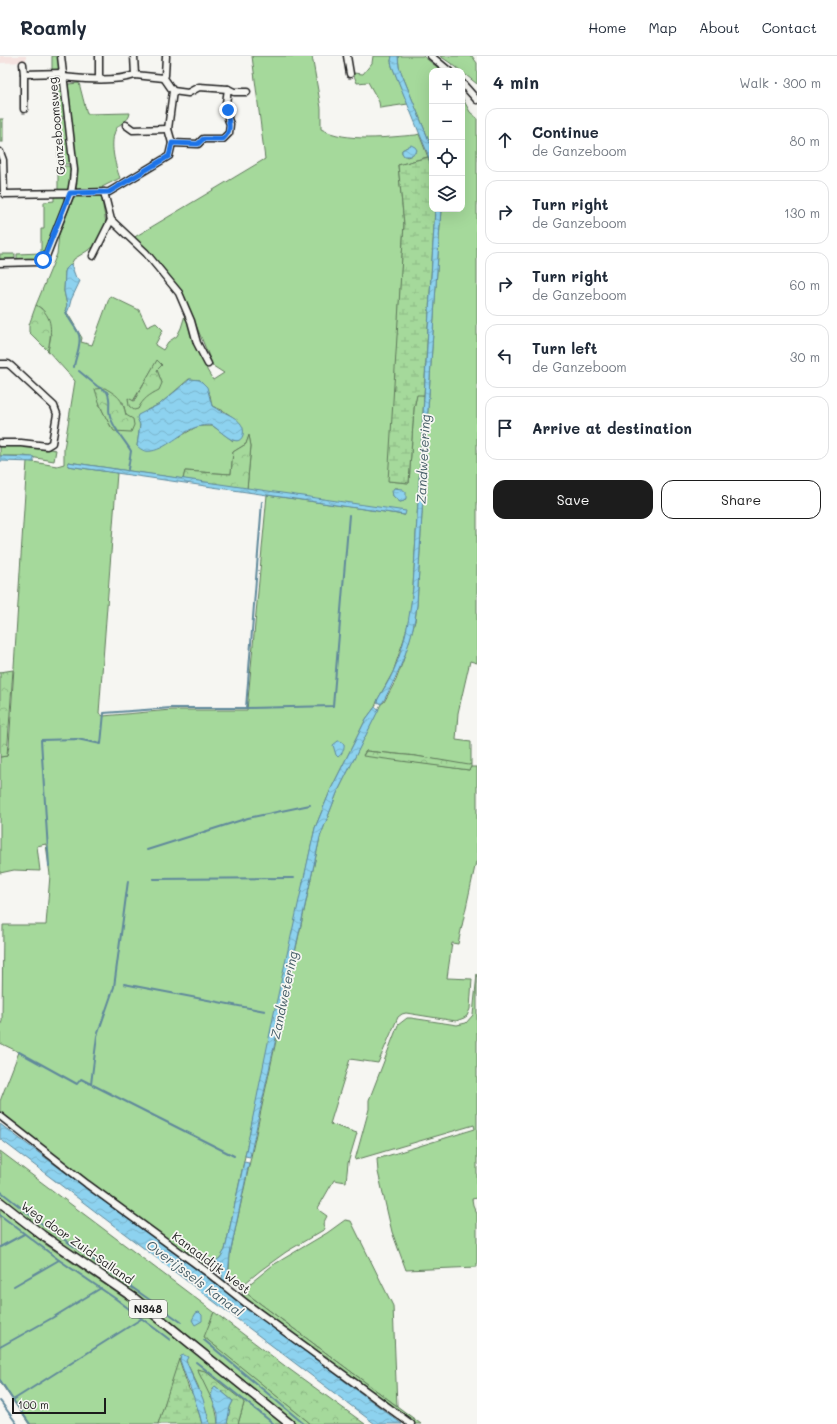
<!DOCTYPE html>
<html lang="en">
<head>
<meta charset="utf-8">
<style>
	body { margin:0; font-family:Mali,sans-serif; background:#f6f6f7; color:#1f2937 }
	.controls { position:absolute; right:12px; top:12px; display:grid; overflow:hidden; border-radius:8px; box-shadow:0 4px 16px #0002 }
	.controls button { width:36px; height:36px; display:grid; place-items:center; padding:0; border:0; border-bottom:1px solid #e0e1e3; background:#fff; color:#1f2937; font:20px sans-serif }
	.scale { position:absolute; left:12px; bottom:10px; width:94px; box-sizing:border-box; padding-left:4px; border:2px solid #1c1c1c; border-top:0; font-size:11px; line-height:14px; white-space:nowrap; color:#1c1c1c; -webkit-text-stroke:3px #f6f6f2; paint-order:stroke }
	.stop { position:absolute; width:12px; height:12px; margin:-9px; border:3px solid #1a73e8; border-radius:50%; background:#fff }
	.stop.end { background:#1a73e8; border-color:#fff; box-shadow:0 1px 4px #0008 }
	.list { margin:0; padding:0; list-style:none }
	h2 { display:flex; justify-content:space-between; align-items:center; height:52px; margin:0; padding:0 16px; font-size:17px }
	h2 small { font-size:13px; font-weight:400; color:#747a83 }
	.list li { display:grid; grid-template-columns:26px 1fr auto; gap:12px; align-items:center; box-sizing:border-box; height:64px; margin:0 8px 8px; padding:0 8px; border:1px solid #e0e1e3; border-radius:12px }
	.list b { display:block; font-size:15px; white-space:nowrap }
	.list p { margin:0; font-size:13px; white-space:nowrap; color:#747a83 }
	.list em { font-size:13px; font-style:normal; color:#747a83 }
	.actions { display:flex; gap:8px; padding:12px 16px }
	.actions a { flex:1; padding:9px 0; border:1px solid #1c1c1c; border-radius:12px; text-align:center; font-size:14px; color:#1c1c1c }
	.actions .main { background:#1c1c1c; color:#fff }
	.icon { flex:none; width:22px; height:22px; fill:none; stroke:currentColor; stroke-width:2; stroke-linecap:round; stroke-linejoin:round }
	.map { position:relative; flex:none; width:477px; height:1368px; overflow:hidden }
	header { display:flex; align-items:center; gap:24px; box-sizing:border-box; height:56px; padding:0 20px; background:#fff; border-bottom:1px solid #e0e1e3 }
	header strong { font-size:19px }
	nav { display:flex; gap:22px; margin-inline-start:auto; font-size:14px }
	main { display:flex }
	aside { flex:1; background:#fff }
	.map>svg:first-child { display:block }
	.built { fill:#f5e3e0 }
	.green { fill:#a5d99b; stroke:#607a5c; fill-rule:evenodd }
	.forest { fill:url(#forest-crowns); stroke:#607a5c }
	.wetland { fill:url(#wetland-marsh); stroke:#607a5c }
	.water { fill:url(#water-waves); stroke:#60899b }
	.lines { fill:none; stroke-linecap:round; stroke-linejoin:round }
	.stream { stroke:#60899b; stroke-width:2 }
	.minor-casing { stroke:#1c1c1c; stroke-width:9 }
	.major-casing { stroke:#1c1c1c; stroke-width:11 }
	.minor { stroke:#f6f6f2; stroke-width:6 }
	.major { stroke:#f6f6f2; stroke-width:8 }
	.route { stroke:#1a73e8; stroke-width:5 }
	.labels { text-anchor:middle; stroke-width:3.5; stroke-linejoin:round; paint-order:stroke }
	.shield { fill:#f6f6f2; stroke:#5d5d5c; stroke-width:1 }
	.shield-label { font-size:11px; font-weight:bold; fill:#1c1c1c }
	.street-label { font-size:12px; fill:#1c1c1c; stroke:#f6f6f2 }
	.water-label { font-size:13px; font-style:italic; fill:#445c66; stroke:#f6f6f2 }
</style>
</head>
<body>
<header>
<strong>Roamly</strong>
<nav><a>Home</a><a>Map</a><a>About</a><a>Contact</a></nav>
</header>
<main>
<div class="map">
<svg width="477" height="1368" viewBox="0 0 477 1368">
	<defs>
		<pattern id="forest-crowns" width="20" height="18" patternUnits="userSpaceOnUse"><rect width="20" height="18" fill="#a5d99b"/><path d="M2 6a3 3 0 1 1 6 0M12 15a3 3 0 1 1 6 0" fill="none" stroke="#8dba85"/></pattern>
		<pattern id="wetland-marsh" width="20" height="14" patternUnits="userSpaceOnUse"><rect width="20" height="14" fill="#a5d99b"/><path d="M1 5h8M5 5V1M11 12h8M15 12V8" fill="none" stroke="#8dba85"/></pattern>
		<pattern id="water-waves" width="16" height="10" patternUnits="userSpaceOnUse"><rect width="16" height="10" fill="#8dd2ef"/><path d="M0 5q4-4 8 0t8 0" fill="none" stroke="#79b4cc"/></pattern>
	</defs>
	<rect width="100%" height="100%" fill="#f6f6f2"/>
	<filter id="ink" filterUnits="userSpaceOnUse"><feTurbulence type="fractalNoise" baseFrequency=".025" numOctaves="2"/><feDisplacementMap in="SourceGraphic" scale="8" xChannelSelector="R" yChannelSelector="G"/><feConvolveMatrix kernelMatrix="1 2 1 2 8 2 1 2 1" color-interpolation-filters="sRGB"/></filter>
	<g filter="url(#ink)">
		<polygon class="built" points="0,0 26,0 26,6 0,7"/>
		<g class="green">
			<polygon points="52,0 58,0 60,13 52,14"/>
			<path d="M252,0H312L321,52V73C347,87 388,81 416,79L419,78L428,101L398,109L404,168L389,425L409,427L414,352L417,338L424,339L413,531L410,560L404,583L393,616L378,643L375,651L366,663L331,733L315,772L225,1194L220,1202L209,1210L210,1212L209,1214L143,1166L0,1057V1045L19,996L0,987V971L2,965L3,869H46L50,819L46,788L37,790L40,815L14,814L0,817V701L7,700L9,690L27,405L57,410L64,408V393L75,325L48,295L51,279L42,253L36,249L57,198L59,178L74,140L82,141L101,139L106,167L95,190L74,203L70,210L66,213L65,216L64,235L67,249L65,255L68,258L82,282L81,286L92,289L110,240L139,254L147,271L156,267L163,274L155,289L163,294L168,286L177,280L181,272L186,256L205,302L207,314L213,324L224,317L213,310L181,233L133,182L265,103ZM409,90L412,99L407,101L402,97V94ZM157,305V314L162,327L141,345L138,353L129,343L133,345ZM189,323L200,324L210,339L212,350L224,355L234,362L233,385L213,370H203L196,371L181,380L137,390L140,369L147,354L160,348ZM123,346L126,359L111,371L99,348ZM249,380L251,390L247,433L405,459L267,439L247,654H171L103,660L99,657L117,417L68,410V406L183,423L185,415L231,418L233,396L246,388ZM394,432H398L406,442L404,445L400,446L393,440Z"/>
			<polygon points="373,0 392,0 391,5 392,10 408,48 380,52 379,46 368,26 357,27 353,17 363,18 372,7"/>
			<polygon points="398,0 423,0 442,15 432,15 432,92 399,11"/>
			<polygon points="440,0 472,0 477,7 477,28 456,11"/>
			<polygon points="58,20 61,20 65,61 58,61"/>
			<path d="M79,27L87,58L130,57C129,66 120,66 116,73C109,87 115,109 120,122L102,131L103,133L76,134L77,112L68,28Z"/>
			<polygon points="462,41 470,56 477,62 477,607 470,605 458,657 456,684 471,686 471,708 469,710 416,700 366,695 363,699 469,714 471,711 477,711 477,806 476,806 458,888 452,887 447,922 472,923 470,953 467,960 464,962 456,965 406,957 402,958 398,961 378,1007 350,1003 330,1068 357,1077 348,1107 346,1126 334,1124 318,1152 320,1155 327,1160 323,1168 325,1173 286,1196 261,1214 239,1232 227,1223 229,1213 230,1198 320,781 337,737 381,648 384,646 396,624 403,605 415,565 417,549 426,384 441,153 462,153"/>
			<polygon points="58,62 65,63 70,108 58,108"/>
			<rect x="0" y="63" width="3" height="23"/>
			<polygon points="58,110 71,110 69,131 66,134 58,135"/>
			<polygon points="54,139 61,140 64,143 64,146 42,201 38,204 17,204 17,198 41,197 41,173 44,173 44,146 54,145"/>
			<rect x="0" y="198" width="15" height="6"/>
			<polygon points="0,389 25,389 56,394 54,405 24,400 0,400"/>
			<polygon points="477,918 477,1142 472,1143 473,1149 477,1158 477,1211 406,1214 392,1176 378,1116 377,1103 475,1073 474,1069 355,1104 369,1053 369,1044 398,969 407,962 411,962 457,969 466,967 473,959"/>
			<polygon points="0,1095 214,1256 205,1281 311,1368 297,1368 156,1253 118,1225 49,1180 0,1141"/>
			<path d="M0,1152L45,1188L148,1258L283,1368H238L244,1347L197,1313C206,1330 217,1348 218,1368H210L198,1330L186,1305L181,1300L158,1368H29L0,1326Z"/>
			<polygon points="345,1164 351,1165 393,1250 397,1350 242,1234 273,1209 327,1177"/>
		</g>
		<g class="forest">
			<path d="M36,249C55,260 51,277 48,295L29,276V269Z"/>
			<path d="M157,304L162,309L157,314L162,327L159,334C149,339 143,343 138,353L134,354L129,350L128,342L134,345Z"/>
			<path d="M105,332C120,341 122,343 126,359L133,363L134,369L131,376L114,375C105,362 99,348 95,333Z"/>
			<polygon points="249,379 251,390 247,433 183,423 185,415 231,418 233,396 246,388"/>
			<polygon points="13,614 7,700 0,701 0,616"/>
			<polygon points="366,695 416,700 469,709 471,708 471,711 469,714 363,700"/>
			<polygon points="242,1234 421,1368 413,1368 243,1240"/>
			<polygon points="214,1256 289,1313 365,1368 311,1368 204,1281"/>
			<polygon points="197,1313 205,1315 243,1345 244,1347 238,1368 227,1368 230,1351 233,1345 215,1330 212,1335 211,1342"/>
		</g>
		<g class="wetland">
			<polygon points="428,101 432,113 432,153 435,153 424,339 417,339 414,352 409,427 388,425 404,168 398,109"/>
			<polygon points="179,1303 189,1333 194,1340 202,1368 158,1368"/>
		</g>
		<g class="water">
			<polygon points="392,0 398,0 399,11 432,92 432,113 427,96 392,10 391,5"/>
			<polygon points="411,89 415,91 417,94 416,96 410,100 404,100 402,97 402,94"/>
			<path d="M435,153H441L426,384L417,549C413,584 400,615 383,646L381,648L377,646L378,643C383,634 389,625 393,616C405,589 410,560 413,531Z"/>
			<polygon points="71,208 76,222 80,225 71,244 69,252 67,257 65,255 67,249 64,235 65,216 66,213"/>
			<path d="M190,323L200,324L207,331L212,350C222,357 247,362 243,379C238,395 219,373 213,370C208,368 199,370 194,372C180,377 161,398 145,395C142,394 139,392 137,390L140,369L137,362L138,359L160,348Z"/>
			<polygon points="0,400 34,401 34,406 0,405"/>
			<polygon points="68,406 406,455 405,459 68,410"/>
			<polygon points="394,432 402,433 406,436 406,442 404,445 400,446 393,440 392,435"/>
			<polygon points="375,651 379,653 337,737 320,781 250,1101 245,1100 274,957 315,772 331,733 366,663"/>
			<path d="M338,685H340L344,688C345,693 342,698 338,701L336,699L333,689Z"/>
			<polygon points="0,1068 205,1220 211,1212 209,1210 220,1202 225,1194 244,1106 249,1107 230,1198 228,1219 225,1226 221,1223 223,1220 216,1215 210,1224 402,1368 375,1368 0,1083"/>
			<polygon points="199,1256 202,1259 202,1265 195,1269 192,1264 196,1257"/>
			<path d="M184,1299L188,1301L186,1305L203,1343L210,1368H202C197,1346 187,1326 180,1304L181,1300Z"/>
			<path d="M215,1330L233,1345L230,1351L227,1368H218C218,1365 218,1361 218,1358C215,1346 207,1342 215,1330Z"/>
		</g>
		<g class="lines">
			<g class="stream">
				<path d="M66,256C69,265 77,272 79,279C82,289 75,301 74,311"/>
				<path d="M79,315L97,330L107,336C112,345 107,350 110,360C114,374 124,383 131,395L128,413"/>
				<polyline points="246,652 262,446"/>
				<polyline points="147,794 248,762 310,749"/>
				<polyline points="49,810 41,684 77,683 101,688 104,657 171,652 246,652 333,650 349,459"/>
				<polyline points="153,823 294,822"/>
				<polyline points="124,928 265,955"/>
				<polyline points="19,996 77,1028 81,1023 234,1100"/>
				<polyline points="91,1028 97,980 114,931 128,825"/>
				<polyline points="0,1135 38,1165 181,1266"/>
				<polyline points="0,1159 59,1204 116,1243 170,1284"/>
				<polyline points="0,1191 24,1178"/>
				<polyline points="14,1230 59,1204"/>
				<polyline points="204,1284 304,1368"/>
				<polyline points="0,1291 52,1262 101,1232"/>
				<polyline points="196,1306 274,1368"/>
				<polyline points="0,1324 13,1344 30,1368"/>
				<polyline points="13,1344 141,1263"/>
				<polyline points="0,1345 1,1346 17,1368"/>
			</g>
			<defs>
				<g id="minor">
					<polyline points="99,0 99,23"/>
					<polyline points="134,0 135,19 164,22"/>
					<polyline points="347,0 350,18"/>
					<polyline points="431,0 449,15"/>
					<polyline points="23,8 24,18"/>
					<path d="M64,21C85,23 114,26 135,19"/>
					<polyline points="462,27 477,44"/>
					<polyline points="173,35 188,37 199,31 228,33 234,36 247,36"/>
					<polyline points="24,53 24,18 63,17"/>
					<polyline points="126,69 133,74 168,73"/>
					<polyline points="172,87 198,88 203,83 223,83 229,77 230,68 228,63 228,54 226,47 228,33"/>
					<polyline points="0,96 3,104 4,138 71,137 73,125 74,114 61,0"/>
					<polyline points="104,136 111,164 146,197 179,237 191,265 197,287 208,308"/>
					<polyline points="93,200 111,164"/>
					<polyline points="0,207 38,206 45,203 71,137 109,136 169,100 172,87 168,73 173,35 164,22 165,19 166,0"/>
					<polyline points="0,308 8,308 11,310 54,350 57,358 52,387 47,390 21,387 0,387"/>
					<polyline points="0,1060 87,1128 207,1216 247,1248 411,1368"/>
				</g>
				<polyline id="major" points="0,1146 42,1179 134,1242 290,1368"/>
			</defs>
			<use href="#minor" class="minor-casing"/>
			<use href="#major" class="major-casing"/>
			<use href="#minor" class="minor"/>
			<use href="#major" class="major"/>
		</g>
	</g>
	<g class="lines" filter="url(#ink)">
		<path class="route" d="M43,204L70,137L109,136L169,100L172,87L198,88L203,83H223C234,72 227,67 228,54"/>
	</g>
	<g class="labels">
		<rect class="shield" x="129" y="1244" width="38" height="18" rx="3"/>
		<g class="shield-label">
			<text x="148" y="1257">N348</text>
		</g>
		<g class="street-label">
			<text transform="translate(57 70) rotate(-95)" y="4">Ganzeboomsweg</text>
			<text transform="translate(77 1187) rotate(35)" y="4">Weg door Zuid-Salland</text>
			<text transform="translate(211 1207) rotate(37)" y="4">Kanaaldijk West</text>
		</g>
		<g class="water-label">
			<text transform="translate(423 403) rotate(-87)" y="5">Zandwetering</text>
			<text transform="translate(284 939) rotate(-78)" y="5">Zandwetering</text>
			<text transform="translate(195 1222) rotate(37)" y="5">Overijssels Kanaal</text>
		</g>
	</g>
</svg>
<div class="controls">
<button>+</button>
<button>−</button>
<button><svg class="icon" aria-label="locate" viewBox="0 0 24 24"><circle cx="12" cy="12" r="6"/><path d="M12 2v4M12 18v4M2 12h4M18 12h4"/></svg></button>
<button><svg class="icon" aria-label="layers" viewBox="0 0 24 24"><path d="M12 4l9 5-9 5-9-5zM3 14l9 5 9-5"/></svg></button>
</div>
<div class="scale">100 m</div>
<div class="stop" style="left:43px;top:204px"></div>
<div class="stop end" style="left:228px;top:54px"></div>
</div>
<aside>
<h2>4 min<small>Walk · 300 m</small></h2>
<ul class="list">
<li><svg class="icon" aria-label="ahead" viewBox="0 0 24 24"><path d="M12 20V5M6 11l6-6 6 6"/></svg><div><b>Continue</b><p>de Ganzeboom</p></div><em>80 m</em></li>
<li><svg class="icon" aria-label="right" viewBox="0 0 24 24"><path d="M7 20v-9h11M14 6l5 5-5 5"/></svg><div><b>Turn right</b><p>de Ganzeboom</p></div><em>130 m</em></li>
<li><svg class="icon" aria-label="right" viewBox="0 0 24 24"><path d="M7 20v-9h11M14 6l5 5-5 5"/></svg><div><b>Turn right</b><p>de Ganzeboom</p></div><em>60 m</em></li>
<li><svg class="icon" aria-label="left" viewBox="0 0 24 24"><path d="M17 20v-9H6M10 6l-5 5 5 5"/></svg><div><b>Turn left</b><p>de Ganzeboom</p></div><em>30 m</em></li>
<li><svg class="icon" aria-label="arrive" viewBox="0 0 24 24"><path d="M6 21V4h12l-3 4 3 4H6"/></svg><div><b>Arrive at destination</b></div></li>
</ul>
<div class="actions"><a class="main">Save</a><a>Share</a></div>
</aside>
</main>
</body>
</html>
